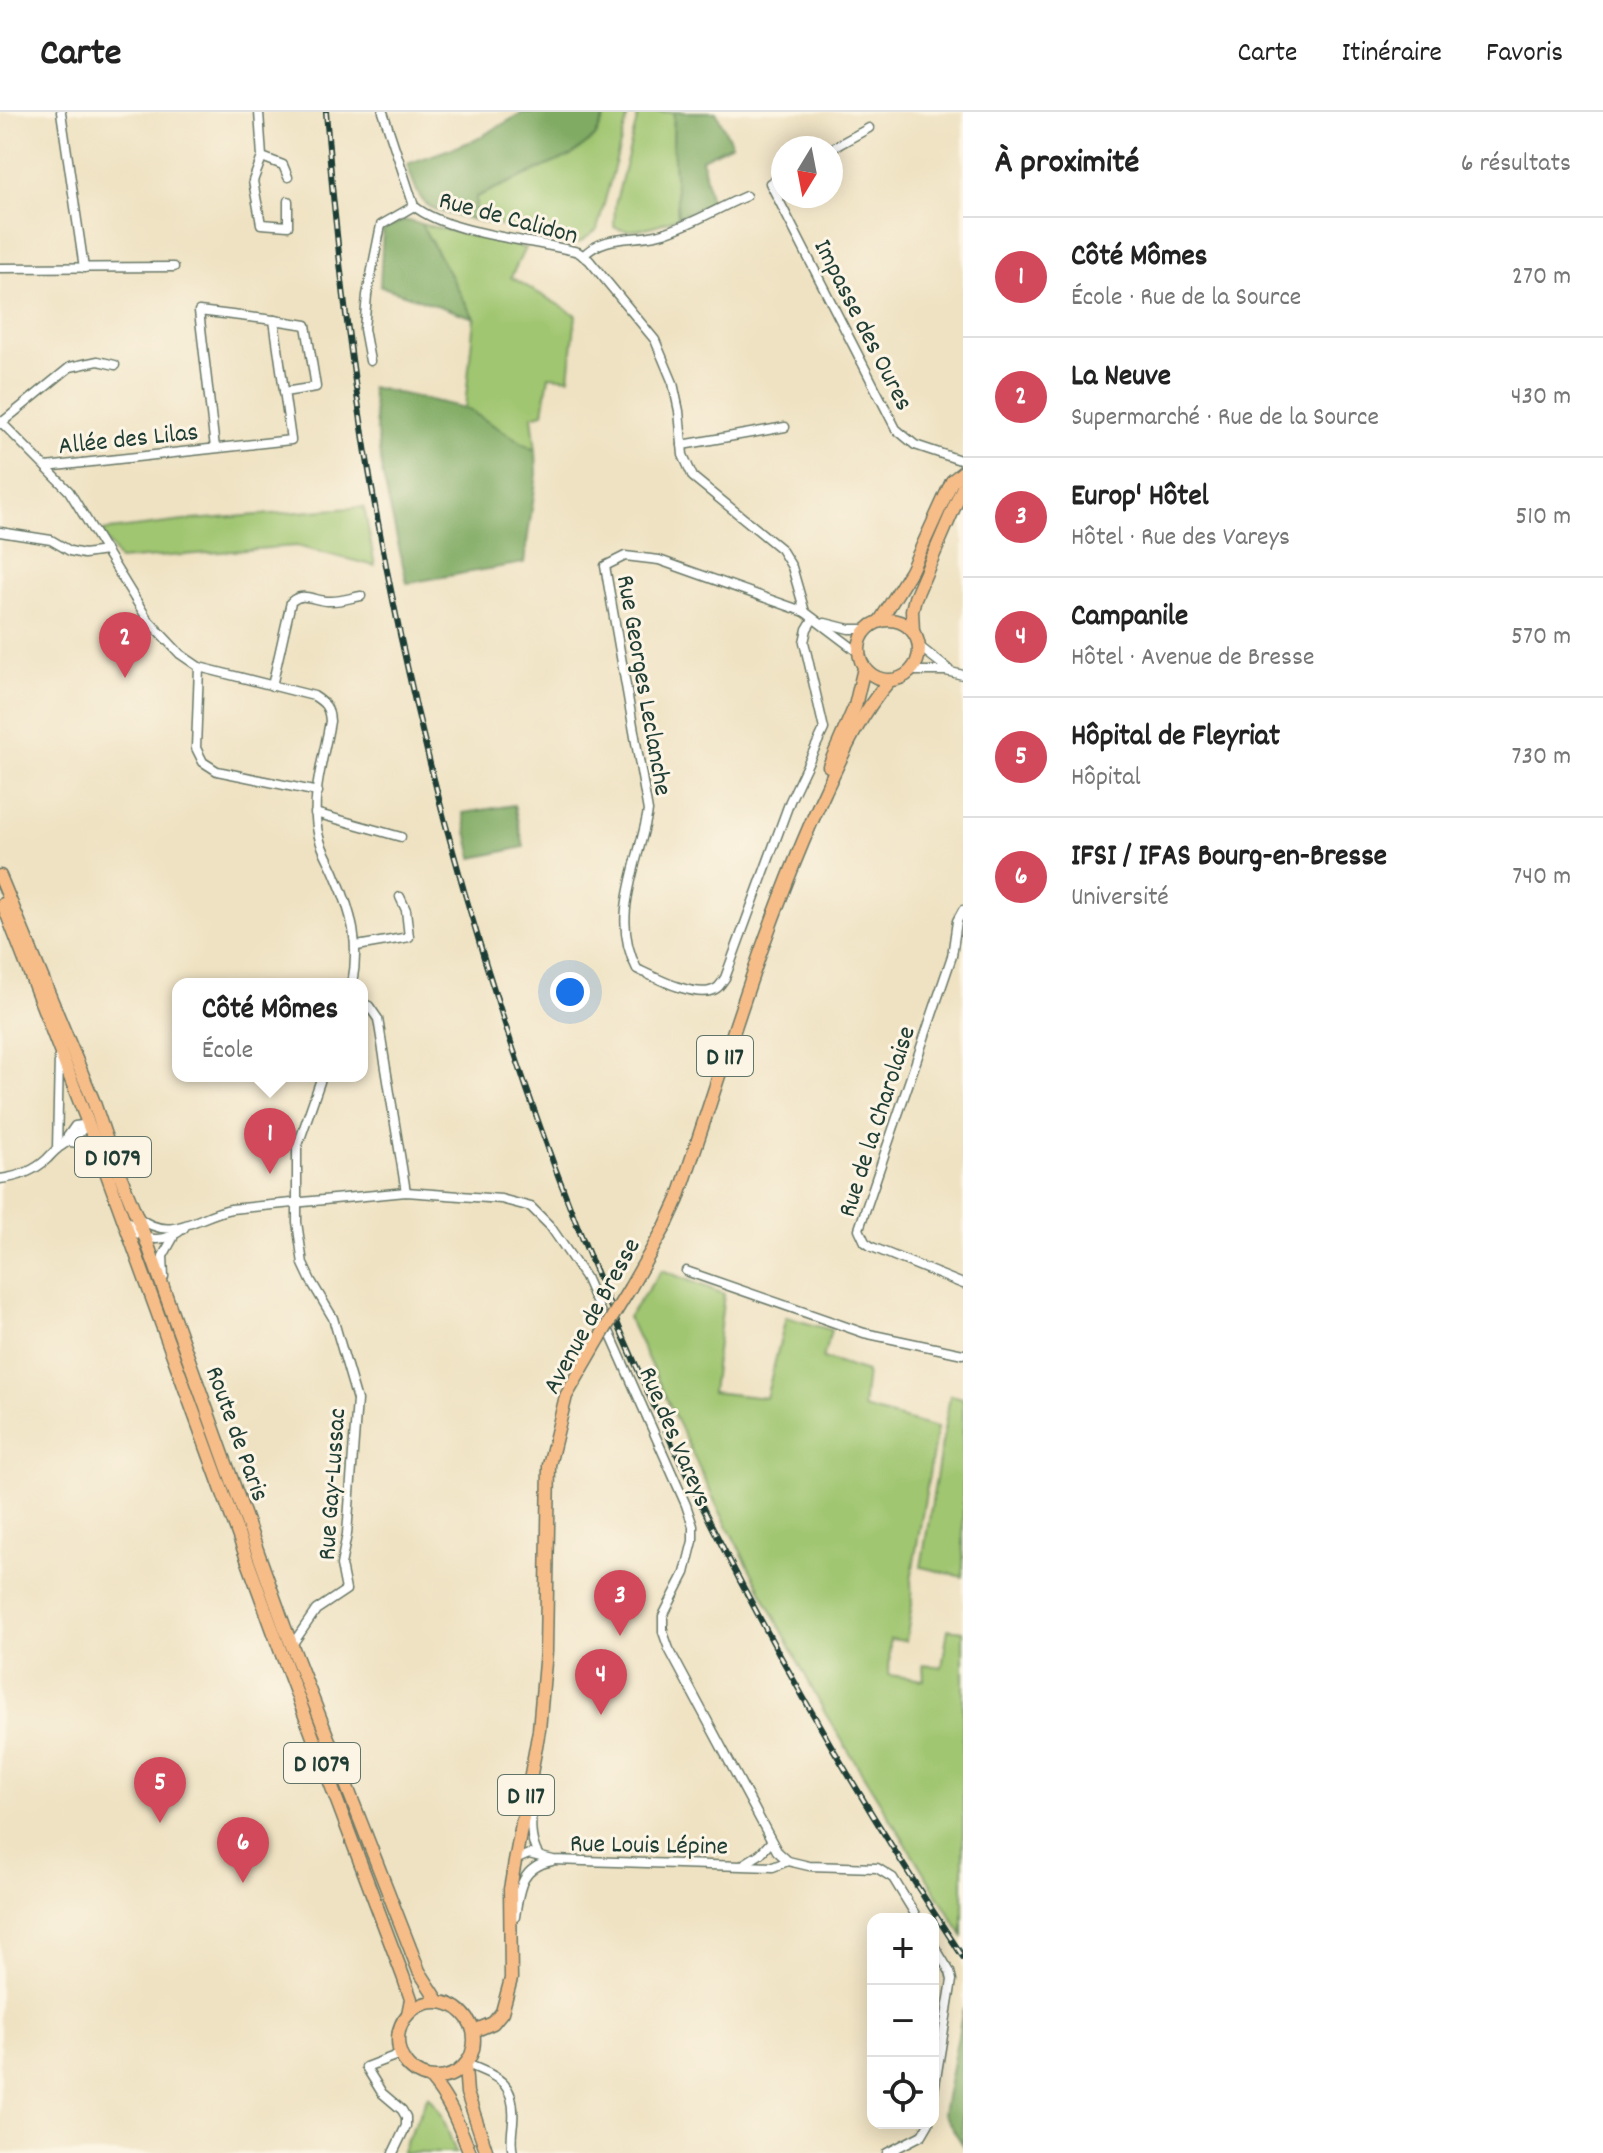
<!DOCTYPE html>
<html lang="fr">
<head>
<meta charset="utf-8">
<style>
	body { margin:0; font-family:Dekko,sans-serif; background:#f6f6f6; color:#222 }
	.controls { position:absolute; right:24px; bottom:24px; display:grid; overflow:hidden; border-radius:16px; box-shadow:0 4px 20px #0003 }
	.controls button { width:72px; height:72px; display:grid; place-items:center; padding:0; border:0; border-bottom:2px solid #e0e0e0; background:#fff; color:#222; font:40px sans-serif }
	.compass { position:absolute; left:771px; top:24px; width:72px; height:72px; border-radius:50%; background:#fff; box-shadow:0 4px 20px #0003; rotate:190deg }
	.you { position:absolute; left:570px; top:880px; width:28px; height:28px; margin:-20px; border:6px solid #fff; border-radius:50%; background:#1a73e8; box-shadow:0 0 0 12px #1a73e833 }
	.badge { display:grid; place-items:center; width:52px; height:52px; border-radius:50%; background:#d1495b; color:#fff; font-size:26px; font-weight:700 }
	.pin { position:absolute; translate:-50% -66px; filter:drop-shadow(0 2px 4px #0008) }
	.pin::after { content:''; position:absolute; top:42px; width:28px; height:24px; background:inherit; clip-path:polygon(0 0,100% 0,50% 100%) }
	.popup { position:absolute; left:172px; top:866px; width:196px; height:104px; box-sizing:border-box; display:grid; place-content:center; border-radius:16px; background:#fff; filter:drop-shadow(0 2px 6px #0005); font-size:26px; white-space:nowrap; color:#767676 }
	.popup b { font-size:30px; color:#222 }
	.popup::after { content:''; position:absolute; left:50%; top:100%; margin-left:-16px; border:16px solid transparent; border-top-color:#fff }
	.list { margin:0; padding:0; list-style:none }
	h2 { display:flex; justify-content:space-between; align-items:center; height:104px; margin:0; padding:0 32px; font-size:34px }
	h2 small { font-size:26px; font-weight:400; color:#767676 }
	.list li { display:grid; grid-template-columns:52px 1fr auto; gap:24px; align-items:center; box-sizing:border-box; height:120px; padding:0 32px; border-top:2px solid #e0e0e0 }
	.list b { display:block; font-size:30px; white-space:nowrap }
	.list p { margin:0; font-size:26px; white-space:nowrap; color:#767676 }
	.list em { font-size:26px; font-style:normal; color:#767676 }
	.icon { flex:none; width:44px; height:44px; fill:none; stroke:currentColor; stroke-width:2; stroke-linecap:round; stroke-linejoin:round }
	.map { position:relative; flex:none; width:963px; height:2041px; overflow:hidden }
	header { display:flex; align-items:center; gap:48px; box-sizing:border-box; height:112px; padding:0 40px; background:#fff; border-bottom:2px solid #e0e0e0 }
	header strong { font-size:38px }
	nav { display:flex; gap:44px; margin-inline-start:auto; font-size:28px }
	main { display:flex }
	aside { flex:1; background:#fff }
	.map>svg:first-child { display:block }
	.green { fill:#a0c671; stroke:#608252; stroke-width:2 }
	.forest { fill:#80ab63; stroke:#50744c; stroke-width:2 }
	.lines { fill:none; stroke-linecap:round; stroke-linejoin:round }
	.minor-casing { stroke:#687766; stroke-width:11 }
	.primary-casing { stroke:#687766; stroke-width:15 }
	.minor { stroke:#fff; stroke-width:8 }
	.primary { stroke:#f7bd88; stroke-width:12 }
	.rail-casing { stroke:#1f3d34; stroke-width:6 }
	.rail { stroke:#fcf5e5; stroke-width:3; stroke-dasharray:9; stroke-linecap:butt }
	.primary-bridge-casing { stroke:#687766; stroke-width:15; stroke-linecap:butt }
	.primary-bridge { stroke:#f7bd88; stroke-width:12 }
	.labels { text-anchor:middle; stroke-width:6; stroke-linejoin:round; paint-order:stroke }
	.shield { fill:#fcf5e5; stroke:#617469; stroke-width:2 }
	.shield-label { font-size:24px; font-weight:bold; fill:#1f3d34 }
	.street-label { font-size:26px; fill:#1f3d34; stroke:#fcf5e5 }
</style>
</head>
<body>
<header>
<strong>Carte</strong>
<nav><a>Carte</a><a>Itinéraire</a><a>Favoris</a></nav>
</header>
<main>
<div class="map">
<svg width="963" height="2041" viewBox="0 0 963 2041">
	<rect width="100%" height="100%" fill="#fcf5e5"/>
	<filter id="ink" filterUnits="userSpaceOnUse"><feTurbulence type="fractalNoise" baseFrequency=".0125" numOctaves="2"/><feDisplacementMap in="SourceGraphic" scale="16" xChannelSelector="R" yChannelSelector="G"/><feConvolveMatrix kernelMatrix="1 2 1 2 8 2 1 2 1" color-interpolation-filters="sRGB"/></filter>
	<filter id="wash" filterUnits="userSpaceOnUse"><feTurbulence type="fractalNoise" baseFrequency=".006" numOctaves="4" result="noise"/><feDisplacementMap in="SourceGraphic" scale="32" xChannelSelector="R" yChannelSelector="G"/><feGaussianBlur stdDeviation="1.8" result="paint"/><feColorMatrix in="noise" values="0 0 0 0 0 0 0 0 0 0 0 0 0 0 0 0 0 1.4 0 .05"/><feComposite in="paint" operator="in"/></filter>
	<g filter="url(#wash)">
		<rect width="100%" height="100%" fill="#efe2c2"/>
		<g class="green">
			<polygon points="607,0 629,0 597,118 579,131 475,108 476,85 572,43 595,25"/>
			<path d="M639,0H674L673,33L678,105C661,112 631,124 614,115L615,93Z"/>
			<polygon points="421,112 525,136 511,165 576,203 569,266 549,264 543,301 532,304 536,339 465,296 474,206"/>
			<polygon points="364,395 375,454 296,434 119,448 101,419 192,408"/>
			<polygon points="662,1158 724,1182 712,1280 766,1286 786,1205 831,1218 823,1246 867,1260 863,1296 937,1316 911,1468 912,1493 906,1529 890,1527 889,1563 924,1568 923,1553 942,1555 948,1517 963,1519 963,1824 825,1601 717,1394 628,1205"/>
			<polygon points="950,1283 963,1286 963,1465 921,1455"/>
			<polygon points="428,1984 441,2001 456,2041 401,2041"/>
		</g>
		<g class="forest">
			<path d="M524,0H607L595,25L572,43L476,85L475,108C426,97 423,101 407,52L475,28Z"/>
			<polygon points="674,0 716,0 732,32 702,47 711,91 678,105 673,33"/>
			<polygon points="404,108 421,112 474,206 380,174 383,118"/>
			<polygon points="371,275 465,296 536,339 537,362 524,451 407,471 382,360"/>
			<polygon points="514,693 524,735 473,746 463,701"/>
			<polygon points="963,1897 963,2033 943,2001"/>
		</g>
	</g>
	<g filter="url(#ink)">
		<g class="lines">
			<defs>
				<g id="minor">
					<polyline points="61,0 84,156"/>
					<polyline points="259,0 262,45 253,69 261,112 288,114 288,89"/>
					<path d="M383,0L414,94C448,122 533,128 578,140L589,148L655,228L673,271L679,299L683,343L693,365L781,437L792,455L805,500L858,540"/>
					<polyline points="831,37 869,16"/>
					<polyline points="262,45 283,53 288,65"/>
					<polyline points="783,64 770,71 896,317 915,333 963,349"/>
					<path d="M583,144C604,122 633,129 660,122C689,114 718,96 746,84"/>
					<polyline points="0,156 174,155"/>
					<polyline points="274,208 306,213 316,275 284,280"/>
					<polyline points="370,249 364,217 367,183 381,113 414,94"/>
					<path d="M0,309L69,379L148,508L180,542L199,555L314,584C325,591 329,595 330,609C324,646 309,688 319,725C322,739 331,751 336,765C352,801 360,832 352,872"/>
					<polyline points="0,312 70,255 98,249 115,253"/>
					<polyline points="682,333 785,315"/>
					<polyline points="46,355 291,328 274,208 199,199 215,336"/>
					<polyline points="0,420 51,428 70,439 84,442 106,439"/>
					<path d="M805,500L659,448L625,444L605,454L648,699C639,752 609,805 637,857C654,865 699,889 717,876C720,874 722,870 725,866L790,689L824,617L804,530L807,517L813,507"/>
					<polyline points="825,511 849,517 867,517"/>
					<polyline points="920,535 948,557"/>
					<polyline points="199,555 196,636 203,650 217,659 318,680"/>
					<polyline points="912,559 946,559 963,563"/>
					<path d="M272,574L291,490C303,479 314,489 328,489C338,490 350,486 361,484"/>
					<polyline points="315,701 401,725"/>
					<polyline points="963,798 957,809 952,844 859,1117 865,1130 872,1135 963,1172"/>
					<polyline points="357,834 409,825 406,798 400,785"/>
					<polyline points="362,891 369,894 378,907 406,1080"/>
					<polyline points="71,1030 84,1032 98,1048"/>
					<polyline points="61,1034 75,1014 90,1012"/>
					<polyline points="57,1037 59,945"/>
					<path d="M0,1067C18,1065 33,1060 47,1047C51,1043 56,1037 61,1034C74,1026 82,1022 88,1007"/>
					<path d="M138,1105C171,1132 196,1104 231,1097L406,1080L501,1087L531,1095L550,1114L585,1165L686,1393L693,1414V1429L685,1461L663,1504V1520L669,1537L777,1739L788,1749L809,1754L877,1756L893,1766L918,1807"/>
					<path d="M128,1110C141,1132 167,1131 184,1116"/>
					<polyline points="686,1159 864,1221 963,1242"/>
					<polyline points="164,1165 163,1144 173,1126"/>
					<polyline points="292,1533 316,1498 346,1478 341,1453 347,1422 357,1288 333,1206 311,1169 303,1152 297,1110 297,1036 322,964"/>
					<path d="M535,1666C534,1690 525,1723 539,1744"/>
					<polyline points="515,1748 529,1742 553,1748 773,1755 788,1749"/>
					<polyline points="744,1752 760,1742 771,1730"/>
					<path d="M515,1805C519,1777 521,1755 552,1749"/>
					<polyline points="933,1832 950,1860 952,1868 933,1985"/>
					<path d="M467,1952C498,1965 516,1970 513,2010C512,2020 510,2031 513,2041"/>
					<polyline points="393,2041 406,2014 406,2005 402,1998 382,1981 366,1955 400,1942"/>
					<polyline points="887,2041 922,2023 929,2011"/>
				</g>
				<g id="primary">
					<circle cx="889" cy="538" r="30"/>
					<polyline points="880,509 911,459 952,369 963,360"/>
					<polyline points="913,519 912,498 915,486 963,375"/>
					<polyline points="829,654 855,594 864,556"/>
					<polyline points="0,764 93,988 110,1038 145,1125 285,1516 419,1859 439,1890"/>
					<polyline points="3,792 96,1032 279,1535 403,1864 411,1887 408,1902"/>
					<path d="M630,1176L666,1113L678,1087C725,951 764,811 825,680C843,641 861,601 889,569"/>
					<circle cx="436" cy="1928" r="38"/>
					<polyline points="474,1919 493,1911 502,1900 511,1867 510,1777 539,1618 546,1539 549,1353 566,1284 599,1227"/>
					<polyline points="465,1954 467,1981 487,2041"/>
					<path d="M431,1967C450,1989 459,2014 470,2041"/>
				</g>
			</defs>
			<use href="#minor" class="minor-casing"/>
			<use href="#primary" class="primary-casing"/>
			<use href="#minor" class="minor"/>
			<use href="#primary" class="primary"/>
			<defs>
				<path id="rail" d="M326,0C352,360 429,715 554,1053C658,1332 799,1598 963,1845"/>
			</defs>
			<use href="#rail" class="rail-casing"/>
			<use href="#rail" class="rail"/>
			<defs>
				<polyline id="primary-bridge" points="599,1227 630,1176"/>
			</defs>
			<use href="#primary-bridge" class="primary-bridge-casing"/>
			<use href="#primary-bridge" class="primary-bridge"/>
		</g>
	</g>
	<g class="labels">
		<g class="shield">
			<rect x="697" y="924" width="56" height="40" rx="6"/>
			<rect x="75" y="1025" width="76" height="40" rx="6"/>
			<rect x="284" y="1631" width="76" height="40" rx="6"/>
			<rect x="498" y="1663" width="56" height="40" rx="6"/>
		</g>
		<g class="shield-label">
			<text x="725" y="952">D 117</text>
			<text x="113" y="1053">D 1079</text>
			<text x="322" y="1659">D 1079</text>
			<text x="526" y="1691">D 117</text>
		</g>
		<g class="street-label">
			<text transform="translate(509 104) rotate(15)" y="9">Rue de Calidon</text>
			<text transform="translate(865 212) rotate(63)" y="9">Impasse des Oures</text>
			<text transform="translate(128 325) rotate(-6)" y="9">Allée des Lilas</text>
			<text transform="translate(646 573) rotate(80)" y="9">Rue Georges Leclanche</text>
			<text transform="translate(875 1009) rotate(-72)" y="9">Rue de la Charolaise</text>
			<text transform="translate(590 1203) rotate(-61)" y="9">Avenue de Bresse</text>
			<text transform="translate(239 1321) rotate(70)" y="9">Route de Paris</text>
			<text transform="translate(677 1324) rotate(67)" y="9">Rue des Vareys</text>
			<text transform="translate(330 1372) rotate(-86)" y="9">Rue Gay-Lussac</text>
			<text transform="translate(649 1731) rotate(1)" y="9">Rue Louis Lépine</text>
		</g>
	</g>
</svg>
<div class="controls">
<button>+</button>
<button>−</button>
<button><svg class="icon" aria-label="locate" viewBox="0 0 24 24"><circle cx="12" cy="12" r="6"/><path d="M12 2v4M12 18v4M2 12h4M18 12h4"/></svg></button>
</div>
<svg class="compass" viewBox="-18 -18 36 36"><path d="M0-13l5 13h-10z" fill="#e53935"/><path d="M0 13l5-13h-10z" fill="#767676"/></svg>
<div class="you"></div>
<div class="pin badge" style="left:270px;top:1062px">1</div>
<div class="popup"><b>Côté Mômes</b>École</div>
<div class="pin badge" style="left:125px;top:566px">2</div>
<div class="pin badge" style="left:620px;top:1524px">3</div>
<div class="pin badge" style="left:601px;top:1603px">4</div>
<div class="pin badge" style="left:160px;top:1711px">5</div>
<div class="pin badge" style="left:243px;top:1771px">6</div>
</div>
<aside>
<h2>À proximité<small>6 résultats</small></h2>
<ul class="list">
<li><span class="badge">1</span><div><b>Côté Mômes</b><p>École · Rue de la Source</p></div><em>270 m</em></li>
<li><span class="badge">2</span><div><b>La Neuve</b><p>Supermarché · Rue de la Source</p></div><em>430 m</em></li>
<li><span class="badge">3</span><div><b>Europ' Hôtel</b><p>Hôtel · Rue des Vareys</p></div><em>510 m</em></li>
<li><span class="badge">4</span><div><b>Campanile</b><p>Hôtel · Avenue de Bresse</p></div><em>570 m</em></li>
<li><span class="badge">5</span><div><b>Hôpital de Fleyriat</b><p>Hôpital</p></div><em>730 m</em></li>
<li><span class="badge">6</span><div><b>IFSI / IFAS Bourg-en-Bresse</b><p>Université</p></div><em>740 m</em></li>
</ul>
</aside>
</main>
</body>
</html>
